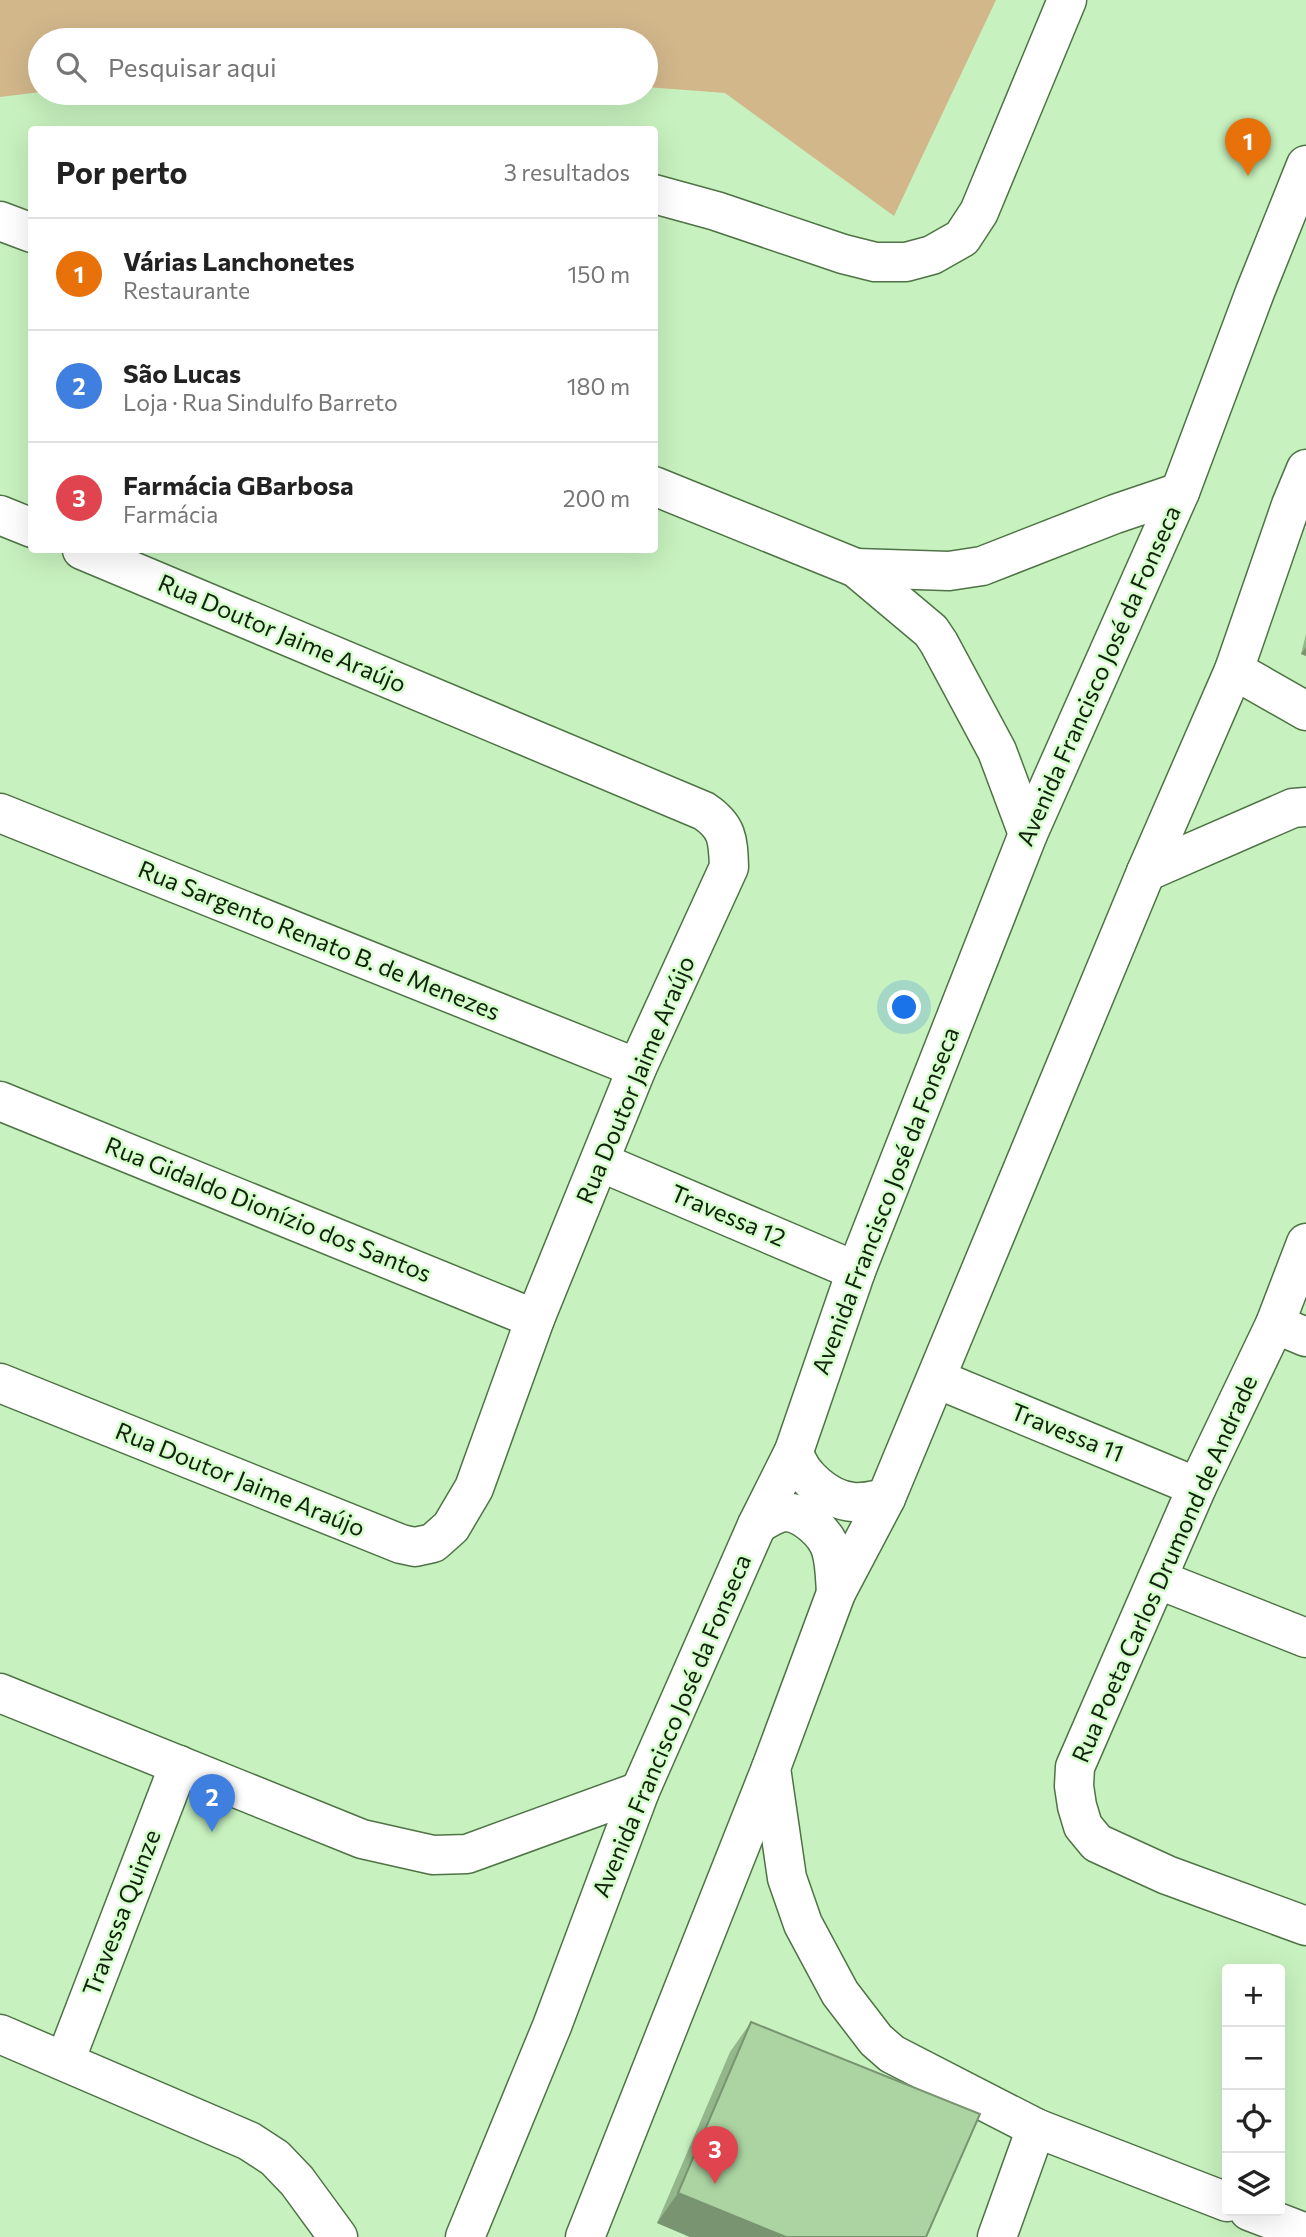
<!DOCTYPE html>
<html lang="pt">
<head>
<meta charset="utf-8">
<style>
	body { margin:0; font-family:Commissioner,sans-serif; background:#f2f2f2; color:#222 }
	.controls { position:absolute; right:21px; bottom:21px; display:grid; overflow:hidden; border-radius:7px; box-shadow:0 7px 28px #0002 }
	.controls button { width:63px; height:63px; display:grid; place-items:center; padding:0; border:0; border-bottom:2px solid #e0e0e0; background:#fff; color:#222; font:35px sans-serif }
	.you { position:absolute; left:905px; top:1008px; width:24px; height:24px; margin:-18px; border:5px solid #fff; border-radius:50%; background:#1a73e8; box-shadow:0 0 0 10px #1a73e833 }
	.badge { display:grid; place-items:center; width:46px; height:46px; border-radius:50%; background:#8a319d; color:#fff; font-size:23px; font-weight:700 }
	.pin { position:absolute; translate:-50% -58px; filter:drop-shadow(0 2px 4px #0008) }
	.pin::after { content:''; position:absolute; top:37px; width:24px; height:21px; background:inherit; clip-path:polygon(0 0,100% 0,50% 100%) }
	.list { margin:0; padding:0; list-style:none }
	h2 { display:flex; justify-content:space-between; align-items:center; height:91px; margin:0; padding:0 28px; font-size:30px }
	h2 small { font-size:23px; font-weight:400; color:#767676 }
	.list li { display:grid; grid-template-columns:46px 1fr auto; gap:21px; align-items:center; box-sizing:border-box; height:112px; padding:0 28px; border-top:2px solid #e0e0e0 }
	.list b { display:block; font-size:26px; white-space:nowrap }
	.list p { margin:0; font-size:23px; white-space:nowrap; color:#767676 }
	.list em { font-size:23px; font-style:normal; color:#767676 }
	.icon { flex:none; width:38px; height:38px; fill:none; stroke:currentColor; stroke-width:2; stroke-linecap:round; stroke-linejoin:round }
	.map { position:relative; flex:none; width:1306px; height:2237px; overflow:hidden }
	.search { position:absolute; background:#fff; box-shadow:0 7px 28px #0002; left:28px; top:28px; width:630px; height:77px; display:flex; align-items:center; gap:18px; box-sizing:border-box; padding:0 24px; border-radius:38px; color:#767676; font-size:26px }
	.panel { position:absolute; background:#fff; box-shadow:0 7px 28px #0002; left:28px; top:126px; width:630px; height:427px; border-radius:7px }
	.map>svg:first-child { display:block }
	.green { fill:#d2b78b }
	.lines { fill:none; stroke-linecap:round; stroke-linejoin:round }
	.minor-casing { stroke:#4e7345; stroke-width:41 }
	.major-casing { stroke:#4e7345; stroke-width:41 }
	.minor { stroke:#fff; stroke-width:38 }
	.major { stroke:#fff; stroke-width:38 }
	.wall { fill:#93b68b }
	.shaded-wall { fill:#789471 }
	.building { fill:#abd4a2; stroke:#789471; stroke-width:2 }
	.labels { text-anchor:middle; stroke-width:5; stroke-linejoin:round; paint-order:stroke }
	.street-label { font-size:24px; fill:#13220f; stroke:#d4ffcb }
</style>
</head>
<body>
<div class="map">
<svg width="1306" height="2237" viewBox="0 0 1306 2237">
	<rect width="100%" height="100%" fill="#c7f1be"/>
	<polygon class="green" points="0,0 996,0 894,216 725,93 646,87 646,40 40,40 40,92 0,97"/>
	<g class="lines">
		<defs>
			<g id="minor">
				<polyline points="654,194 716,211 843,254 875,262 906,262 932,255 962,238 979,212 1067,0"/>
				<polyline points="0,221 32,233"/>
				<polyline points="654,486 856,568 931,631 939,643 997,751 1028,834"/>
				<polyline points="0,515 32,528"/>
				<polyline points="856,568 949,571 982,566 1115,514 1180,492"/>
				<polyline points="1234,670 1306,711"/>
				<polyline points="0,813 637,1068"/>
				<polyline points="1146,872 1293,808 1306,807"/>
				<polyline points="0,1101 535,1319"/>
				<polyline points="600,1162 856,1271"/>
				<polyline points="1306,1243 1275,1324 1197,1487 1075,1767 1074,1786 1077,1806 1083,1826 1097,1843 1167,1875 1306,1926"/>
				<polyline points="1275,1324 1306,1337"/>
				<polyline points="937,1379 1197,1487"/>
				<path d="M0,1383L401,1544L415,1547L433,1543L451,1527L474,1488L535,1319L637,1068L729,867C728,840 728,827 704,811L82,550"/>
				<polyline points="1157,1579 1306,1638"/>
				<polyline points="0,1693 362,1839 433,1855 467,1854 640,1791"/>
				<polyline points="771,1768 787,1878 803,1924 840,1993 876,2040 892,2054 1036,2128 1227,2202"/>
				<polyline points="0,2034 249,2141 275,2158 297,2181 338,2237"/>
				<polyline points="65,2061 179,1765"/>
				<polyline points="1249,2211 1306,2233"/>
				<polyline points="997,2237 1036,2128"/>
			</g>
			<g id="major">
				<path d="M794,1451C799,1475 828,1500 853,1502C864,1503 875,1500 886,1498"/>
				<path d="M757,1525C765,1520 776,1512 787,1512C805,1514 826,1533 831,1550C835,1563 835,1579 836,1593"/>
				<polyline points="465,2237 552,2026 640,1791 757,1525 794,1451 856,1271 1028,834 1180,492 1255,292 1306,165"/>
				<polyline points="585,2237 771,1768 836,1593 886,1498 1146,872 1234,670 1291,505 1306,469"/>
			</g>
		</defs>
		<use href="#minor" class="minor-casing"/>
		<use href="#major" class="major-casing"/>
		<use href="#minor" class="minor"/>
		<use href="#major" class="major"/>
	</g>
	<g class="wall">
		<polygon points="1306,634 1306,656 1301,654"/>
		<polygon points="751,2022 926,2237 690,2237 657,2223 730,2052"/>
	</g>
	<g class="shaded-wall">
		<polygon points="1306,647 1306,656 1301,654"/>
		<polygon points="678,2193 786,2237 690,2237 657,2223"/>
	</g>
	<polygon class="building" points="751,2022 980,2114 926,2237 786,2237 678,2193"/>
	<g class="labels">
		<g class="street-label">
			<text transform="translate(282 634) rotate(23)" y="8">Rua Doutor Jaime Araújo</text>
			<text transform="translate(1099 676) rotate(-66)" y="8">Avenida Francisco José da Fonseca</text>
			<text transform="translate(319 941) rotate(22)" y="8">Rua Sargento Renato B. de Menezes</text>
			<text transform="translate(636 1080) rotate(-67)" y="8">Rua Doutor Jaime Araújo</text>
			<text transform="translate(886 1201) rotate(-69)" y="8">Avenida Francisco José da Fonseca</text>
			<text transform="translate(268 1210) rotate(22)" y="8">Rua Gidaldo Dionízio dos Santos</text>
			<text transform="translate(728 1216) rotate(23)" y="8">Travessa 12</text>
			<text transform="translate(1067 1433) rotate(22)" y="8">Travessa 11</text>
			<text transform="translate(240 1480) rotate(22)" y="8">Rua Doutor Jaime Araújo</text>
			<text transform="translate(1165 1569) rotate(-66)" y="8">Rua Poeta Carlos Drumond de Andrade</text>
			<text transform="translate(672 1726) rotate(-67)" y="8">Avenida Francisco José da Fonseca</text>
			<text transform="translate(122 1913) rotate(-69)" y="8">Travessa Quinze</text>
		</g>
	</g>
</svg>
<div class="controls">
<button>+</button>
<button>−</button>
<button><svg class="icon" aria-label="locate" viewBox="0 0 24 24"><circle cx="12" cy="12" r="6"/><path d="M12 2v4M12 18v4M2 12h4M18 12h4"/></svg></button>
<button><svg class="icon" aria-label="layers" viewBox="0 0 24 24"><path d="M12 4l9 5-9 5-9-5zM3 14l9 5 9-5"/></svg></button>
</div>
<div class="you"></div>
<div class="pin badge" style="left:1248px;top:176px;background:#e8710a">1</div>
<div class="pin badge" style="left:212px;top:1832px;background:#3f7fe0">2</div>
<div class="pin badge" style="left:715px;top:2184px;background:#e0444e">3</div>
<div class="search"><svg class="icon" aria-label="search" viewBox="0 0 24 24"><circle cx="10" cy="10" r="6"/><path d="M15 15l6 6"/></svg>Pesquisar aqui</div>
<section class="panel">
<h2>Por perto<small>3 resultados</small></h2>
<ul class="list">
<li><span class="badge" style="background:#e8710a">1</span><div><b>Várias Lanchonetes</b><p>Restaurante</p></div><em>150 m</em></li>
<li><span class="badge" style="background:#3f7fe0">2</span><div><b>São Lucas</b><p>Loja · Rua Sindulfo Barreto</p></div><em>180 m</em></li>
<li><span class="badge" style="background:#e0444e">3</span><div><b>Farmácia GBarbosa</b><p>Farmácia</p></div><em>200 m</em></li>
</ul>
</section>
</div>
</body>
</html>
